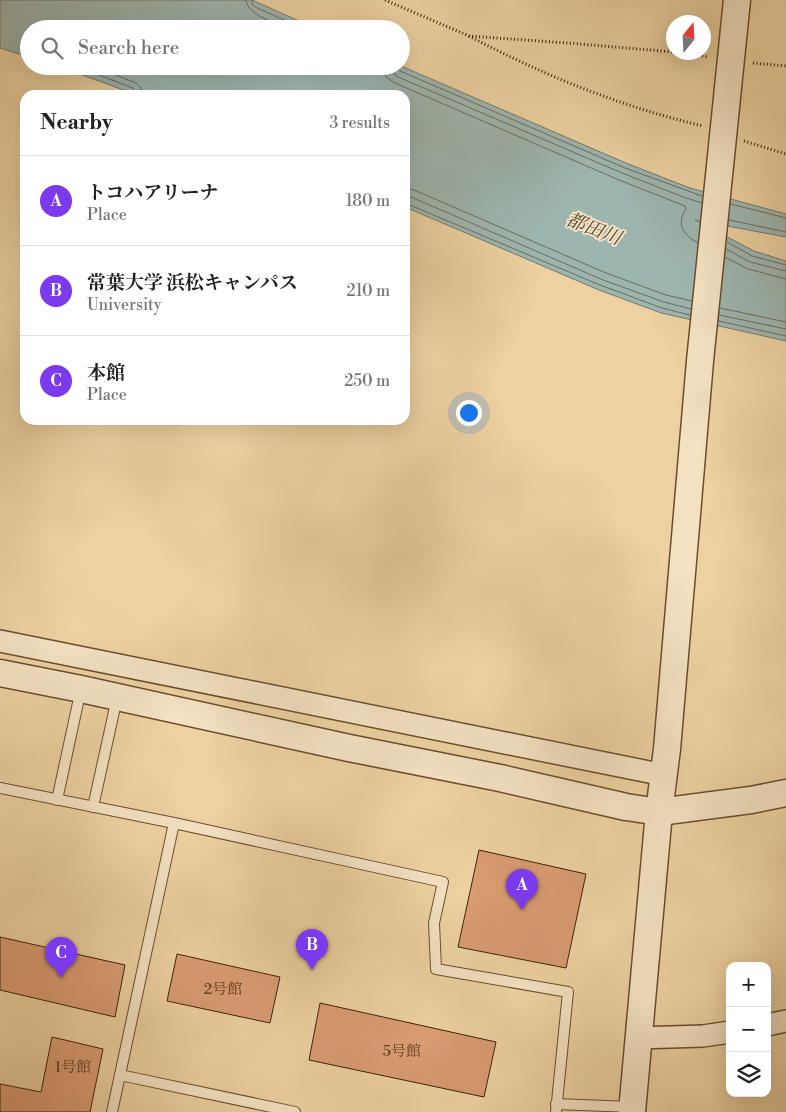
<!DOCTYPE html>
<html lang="en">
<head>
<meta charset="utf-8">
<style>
	body { margin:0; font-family:"Libre Bodoni","Noto Serif JP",serif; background:#f2f2f2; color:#202124 }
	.controls { position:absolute; right:15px; bottom:15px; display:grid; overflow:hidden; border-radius:10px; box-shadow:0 5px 20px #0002 }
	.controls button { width:45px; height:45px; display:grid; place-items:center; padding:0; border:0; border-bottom:1px solid #e0e0e0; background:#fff; color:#202124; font:25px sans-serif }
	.compass { position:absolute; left:666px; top:15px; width:45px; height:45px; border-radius:50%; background:#fff; box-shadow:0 5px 20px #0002; rotate:18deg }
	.you { position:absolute; left:468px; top:412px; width:18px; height:18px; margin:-12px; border:4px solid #fff; border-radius:50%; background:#1a73e8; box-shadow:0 0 0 8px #1a73e833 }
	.badge { display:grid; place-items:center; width:32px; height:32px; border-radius:50%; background:#7c3aed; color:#fff; font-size:16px; font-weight:700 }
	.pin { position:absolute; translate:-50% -41px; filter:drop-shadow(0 1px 2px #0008) }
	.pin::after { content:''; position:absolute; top:26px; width:18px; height:15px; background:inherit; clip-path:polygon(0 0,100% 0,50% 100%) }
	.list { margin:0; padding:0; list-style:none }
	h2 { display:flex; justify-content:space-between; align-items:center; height:65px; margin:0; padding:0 20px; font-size:21px }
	h2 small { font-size:16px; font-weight:400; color:#757577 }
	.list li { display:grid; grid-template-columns:32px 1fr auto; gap:15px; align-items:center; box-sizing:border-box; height:90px; padding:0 20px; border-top:1px solid #e0e0e0 }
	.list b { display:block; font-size:19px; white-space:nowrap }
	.list p { margin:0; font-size:16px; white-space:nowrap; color:#757577 }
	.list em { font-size:16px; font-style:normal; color:#757577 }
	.icon { flex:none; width:28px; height:28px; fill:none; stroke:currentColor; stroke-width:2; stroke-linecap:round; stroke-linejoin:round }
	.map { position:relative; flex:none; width:786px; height:1112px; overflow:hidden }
	.search { position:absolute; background:#fff; box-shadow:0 5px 20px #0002; left:20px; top:20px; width:390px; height:55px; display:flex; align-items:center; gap:12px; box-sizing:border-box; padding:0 18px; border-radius:28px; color:#757577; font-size:19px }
	.panel { position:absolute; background:#fff; box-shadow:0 5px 20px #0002; left:20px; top:90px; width:390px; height:335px; border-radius:15px }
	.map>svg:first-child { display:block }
	.water { fill:#9db5af; stroke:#777a6c }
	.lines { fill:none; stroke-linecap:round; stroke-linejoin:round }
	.shore { stroke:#6e6c5b; stroke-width:1 }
	.building { fill:#da9c73; stroke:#3f2207 }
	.service-casing { stroke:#6a4e2e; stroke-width:12 }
	.minor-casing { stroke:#6a4e2e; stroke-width:24 }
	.tertiary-casing { stroke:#6a4e2e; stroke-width:29 }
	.path { stroke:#3f2207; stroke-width:3; stroke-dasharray:1 2.5; stroke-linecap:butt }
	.service { stroke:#f3e1c2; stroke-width:10 }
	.minor { stroke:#f3e1c2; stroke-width:21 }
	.tertiary { stroke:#f3e1c2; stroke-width:26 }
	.labels { text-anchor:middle; stroke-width:4; stroke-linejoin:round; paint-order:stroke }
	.number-label { font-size:15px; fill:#664022 }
	.water-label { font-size:19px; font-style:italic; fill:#564731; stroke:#f3e1c2 }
</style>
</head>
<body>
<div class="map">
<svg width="786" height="1112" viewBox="0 0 786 1112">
	<rect width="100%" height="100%" fill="#edd1a1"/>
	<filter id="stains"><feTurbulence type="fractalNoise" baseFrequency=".004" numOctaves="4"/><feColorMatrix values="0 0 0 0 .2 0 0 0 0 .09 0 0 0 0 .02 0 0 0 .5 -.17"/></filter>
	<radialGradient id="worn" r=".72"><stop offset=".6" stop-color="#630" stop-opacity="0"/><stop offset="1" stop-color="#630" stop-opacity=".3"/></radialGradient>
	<g class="water">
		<polygon points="0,0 252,0 317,29 29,29 29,57 0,48"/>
		<polygon points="58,66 401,66 626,163 690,188 786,214 786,237 695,220 754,251 786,261 786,341 661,313 599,290 405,207 405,95 137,95"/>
	</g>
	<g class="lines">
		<g class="shore">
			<path d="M246,0C247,15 276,23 289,29"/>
			<polyline points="252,0 252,4 255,7 304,29"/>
			<polyline points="75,66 133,88 136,91 136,95"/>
			<polyline points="93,66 136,83 141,88 143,95"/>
			<path d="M383,66L386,77L395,83L619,180L685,206L686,209C676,224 683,235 698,243"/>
			<polyline points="390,66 392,72 398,77 622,173 686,198 702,203"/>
			<polyline points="396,66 400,71 625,168 702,196"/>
			<polyline points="405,189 414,190 606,273 666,295 692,301"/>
			<polyline points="405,196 411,197 603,280 664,302 691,309"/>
			<polyline points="405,203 600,285 662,308 690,315"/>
			<polyline points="731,204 786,218"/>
			<polyline points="729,220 786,232"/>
			<polyline points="727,242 752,256 786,265"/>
			<polyline points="726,249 750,262 786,271"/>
			<polyline points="725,257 748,269 786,279"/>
			<polyline points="720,308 786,322"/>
			<polyline points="719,315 786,329"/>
			<polyline points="719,321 786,336"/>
		</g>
	</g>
	<g class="building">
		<polygon points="479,850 586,874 566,968 458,947"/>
		<polygon points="0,937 125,965 115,1017 0,990"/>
		<polygon points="177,954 280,977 270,1023 167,1001"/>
		<polygon points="320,1003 496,1042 484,1097 309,1060"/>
		<polygon points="52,1037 103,1049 90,1112 0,1112 0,1084 41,1092"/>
	</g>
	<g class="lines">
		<defs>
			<g id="service">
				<polyline points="0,788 174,823 443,882 434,923 436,969 568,992 556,1112"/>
				<polyline points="57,800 81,689"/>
				<polyline points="93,807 117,698"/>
				<polyline points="120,1075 295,1112"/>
				<polyline points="556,1104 632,1107"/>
				<polyline points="112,1112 174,823"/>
			</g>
			<g id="minor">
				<polyline points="0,641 664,775"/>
				<polyline points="767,1025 786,1021"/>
				<polyline points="638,1038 703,1036 730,1032"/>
			</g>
			<g id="tertiary">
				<polyline points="0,673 81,689 349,748 500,778 626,807 659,812 751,800 786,793"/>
				<polyline points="632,1112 659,812 667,749 700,361 737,0"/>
			</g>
		</defs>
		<use href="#service" class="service-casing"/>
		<use href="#minor" class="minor-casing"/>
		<use href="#tertiary" class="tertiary-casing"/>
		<g class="path">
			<polyline points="385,0 469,36 568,43 674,52"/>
			<path d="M469,36C543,75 622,107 703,126"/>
			<polyline points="678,52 709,57"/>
			<polyline points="753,63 786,66"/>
			<polyline points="744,141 786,154"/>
		</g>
		<use href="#service" class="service"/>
		<use href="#minor" class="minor"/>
		<use href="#tertiary" class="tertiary"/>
	</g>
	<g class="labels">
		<g class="number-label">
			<text x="223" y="994">2号館</text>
			<text x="402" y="1056">5号館</text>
			<text x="73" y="1072">1号館</text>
		</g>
		<g class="water-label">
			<text transform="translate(594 228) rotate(21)" y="7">都田川</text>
		</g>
	</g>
	<rect width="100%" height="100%" filter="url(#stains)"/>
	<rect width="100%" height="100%" fill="url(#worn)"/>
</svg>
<div class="controls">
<button>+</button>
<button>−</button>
<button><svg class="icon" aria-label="layers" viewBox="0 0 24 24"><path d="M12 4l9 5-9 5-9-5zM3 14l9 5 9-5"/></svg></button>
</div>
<svg class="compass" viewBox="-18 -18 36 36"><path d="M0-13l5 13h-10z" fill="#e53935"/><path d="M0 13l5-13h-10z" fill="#757577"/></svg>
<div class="you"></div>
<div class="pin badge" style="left:522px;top:910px">A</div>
<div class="pin badge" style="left:312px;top:970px">B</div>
<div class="pin badge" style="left:61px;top:978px">C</div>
<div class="search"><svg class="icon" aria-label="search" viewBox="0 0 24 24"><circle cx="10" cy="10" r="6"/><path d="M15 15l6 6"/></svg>Search here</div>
<section class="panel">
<h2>Nearby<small>3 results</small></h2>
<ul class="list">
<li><span class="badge">A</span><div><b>トコハアリーナ</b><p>Place</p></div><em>180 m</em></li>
<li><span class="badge">B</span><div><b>常葉大学 浜松キャンパス</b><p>University</p></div><em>210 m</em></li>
<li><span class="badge">C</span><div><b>本館</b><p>Place</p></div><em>250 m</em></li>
</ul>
</section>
</div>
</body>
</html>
